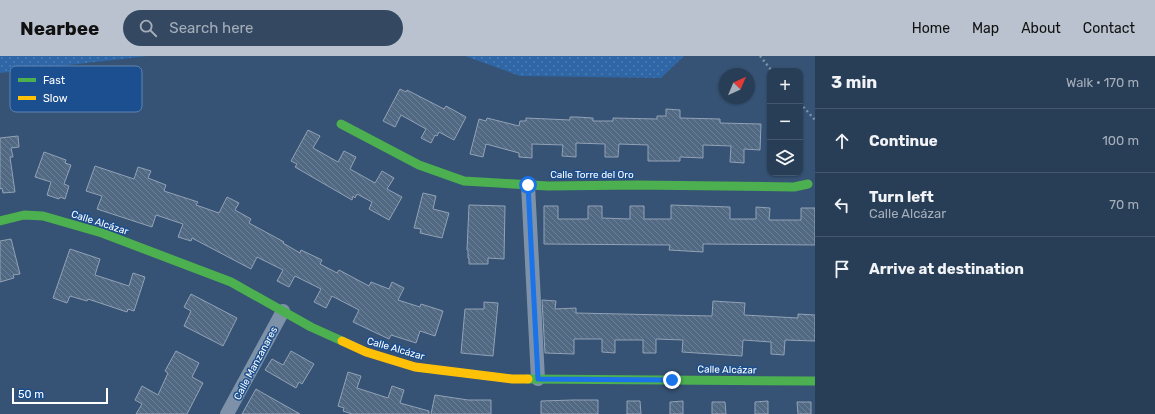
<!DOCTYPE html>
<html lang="en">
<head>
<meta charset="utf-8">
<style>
	body { margin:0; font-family:Rubik,sans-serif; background:#344961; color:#f1f3f6 }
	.controls { position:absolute; right:12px; top:12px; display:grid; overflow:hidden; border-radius:8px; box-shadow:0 1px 3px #0004 }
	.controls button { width:36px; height:36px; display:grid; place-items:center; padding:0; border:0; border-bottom:1px solid #44576d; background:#283e57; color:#f1f3f6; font:20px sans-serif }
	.compass { position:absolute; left:719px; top:12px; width:36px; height:36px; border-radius:50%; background:#283e57; box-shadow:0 1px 3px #0004; rotate:44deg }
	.scale { position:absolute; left:12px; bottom:10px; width:96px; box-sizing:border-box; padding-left:4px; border:2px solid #fff; border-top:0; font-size:11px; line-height:14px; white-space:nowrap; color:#fff; -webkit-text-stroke:3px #1b4f8f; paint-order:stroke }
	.stop { position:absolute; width:12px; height:12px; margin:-9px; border:3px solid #1a73e8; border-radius:50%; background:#fff }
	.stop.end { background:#1a73e8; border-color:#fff; box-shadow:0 1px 4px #0008 }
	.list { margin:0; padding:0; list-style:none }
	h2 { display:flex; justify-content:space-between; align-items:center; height:52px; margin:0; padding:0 16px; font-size:17px }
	h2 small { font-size:13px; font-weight:400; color:#a5aeba }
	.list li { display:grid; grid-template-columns:26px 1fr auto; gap:12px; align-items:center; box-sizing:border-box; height:64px; padding:0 16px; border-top:1px solid #44576d }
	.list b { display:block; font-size:15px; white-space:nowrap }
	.list p { margin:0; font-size:13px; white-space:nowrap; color:#a5aeba }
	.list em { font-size:13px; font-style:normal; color:#a5aeba }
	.icon { flex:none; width:22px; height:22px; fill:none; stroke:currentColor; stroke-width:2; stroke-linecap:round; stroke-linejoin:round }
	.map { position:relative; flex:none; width:815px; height:358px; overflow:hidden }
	header { display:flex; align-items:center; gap:24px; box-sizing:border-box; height:56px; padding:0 20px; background:#b9c2ce; color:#111 }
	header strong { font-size:19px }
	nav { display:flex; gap:22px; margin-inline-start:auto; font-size:14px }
	.search { width:280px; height:36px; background:#344961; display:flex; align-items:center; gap:10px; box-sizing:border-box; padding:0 14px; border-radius:22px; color:#a5aeba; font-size:15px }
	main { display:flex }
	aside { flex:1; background:#283e57 }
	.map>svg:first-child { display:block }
	.grass { fill:url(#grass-dots) }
	.building { fill:url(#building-back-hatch); stroke:#92a2b6 }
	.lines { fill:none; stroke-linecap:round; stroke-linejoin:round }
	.path { stroke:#7d92a8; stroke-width:2.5; stroke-dasharray:2 3; stroke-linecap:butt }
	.street { stroke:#7d92a8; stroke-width:14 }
	.fast { stroke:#4caf50; stroke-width:9 }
	.slow { stroke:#ffc107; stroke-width:9 }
	.route { stroke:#1a73e8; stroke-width:5 }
	.labels { text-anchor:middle; stroke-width:3; stroke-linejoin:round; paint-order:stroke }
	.street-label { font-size:10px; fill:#fff; stroke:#1b4f8f }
	.key { fill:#1b4f8f; stroke:#5f84b1; stroke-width:1 }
	.key-label { font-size:11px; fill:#fff }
</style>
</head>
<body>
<header>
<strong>Nearbee</strong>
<div class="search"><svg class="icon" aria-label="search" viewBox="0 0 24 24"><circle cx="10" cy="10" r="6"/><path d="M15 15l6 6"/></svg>Search here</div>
<nav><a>Home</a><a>Map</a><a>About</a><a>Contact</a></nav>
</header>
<main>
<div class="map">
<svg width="815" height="358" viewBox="0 0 815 358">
	<defs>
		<pattern id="grass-dots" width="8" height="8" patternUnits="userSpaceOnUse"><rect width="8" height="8" fill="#2f66a5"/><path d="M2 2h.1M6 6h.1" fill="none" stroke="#4e7db2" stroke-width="1.8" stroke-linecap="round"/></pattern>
		<pattern id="building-back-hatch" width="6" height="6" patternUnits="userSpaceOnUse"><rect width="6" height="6" fill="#526984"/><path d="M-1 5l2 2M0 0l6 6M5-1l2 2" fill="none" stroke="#6c8096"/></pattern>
	</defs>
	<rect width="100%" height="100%" fill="#365274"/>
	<g class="grass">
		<polygon points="0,0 148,0 0,17"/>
		<polygon points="465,0 684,0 661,22 520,20"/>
	</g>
	<g class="building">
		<polygon points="400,33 406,36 407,34 444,53 446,50 466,61 454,84 439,76 437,80 435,79 431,87 421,82 426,73 401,59 395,71 383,65"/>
		<polygon points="666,53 680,54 680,62 720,63 720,67 761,68 760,94 744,93 744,107 730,106 731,90 703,89 703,102 680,101 680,105 648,105 648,89 619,88 618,101 605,101 605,88 576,87 576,101 562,100 563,89 532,88 532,102 519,101 519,97 486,88 483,101 470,98 479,63 486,65 487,62 519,70 520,65 526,65 526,62 570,64 570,61 577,61 593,62 593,65 613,65 613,62 657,63 657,60 666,60"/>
		<polygon points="308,74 320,80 313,92 338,106 344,95 356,101 350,113 375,127 382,115 394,122 387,133 402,141 389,164 369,153 372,146 357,138 355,142 353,140 352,144 295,111 297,108 291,105"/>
		<polygon points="18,80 19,91 11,92 13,101 10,101 15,136 3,137 2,132 0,133 0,82"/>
		<polygon points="44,96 66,104 65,107 71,109 64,128 69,130 65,143 60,141 59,143 47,139 51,126 35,121"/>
		<polygon points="95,110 134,123 138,111 151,115 148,122 166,129 164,135 198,146 196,149 219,157 227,141 239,147 235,154 251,163 249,167 284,186 283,187 300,197 301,194 322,204 320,208 337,217 339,214 369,230 371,226 389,233 392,226 404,232 398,244 420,251 421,248 443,255 435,280 420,275 416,287 391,279 389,283 353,266 359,254 332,240 326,252 314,246 321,233 295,220 289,231 277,225 283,214 257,201 251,213 192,182 191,185 178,181 183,168 156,159 152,171 97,153 102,140 86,135"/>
		<polygon points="423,137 436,140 433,153 449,157 442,182 420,177 421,173 414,172"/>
		<polygon points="469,149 505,150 504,203 488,202 488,208 469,208 469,202 468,202 468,194 467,194"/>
		<polygon points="671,149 730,151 730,163 756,163 756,151 770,152 769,164 801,164 801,152 815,152 815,189 703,188 703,196 669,194 670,189 544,188 544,150 558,150 558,163 588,163 588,150 602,150 602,162 630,163 630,150 644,150 644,163 671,163"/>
		<polygon points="11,183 20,218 13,219 14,222 0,226 0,185"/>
		<polygon points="70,193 100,203 95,219 129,230 133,217 145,221 134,255 128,253 127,256 88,243 87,245 70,240 67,247 53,242"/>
		<polygon points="191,238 237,262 223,290 184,270 191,255 184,251"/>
		<polygon points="542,244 556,245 555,253 576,252 576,257 712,260 713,245 745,247 744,259 798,262 798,258 815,259 815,285 785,284 784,299 771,298 771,286 743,284 742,300 682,296 683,284 656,283 656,297 643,297 643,284 615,284 615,297 602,296 602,283 574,283 574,298 545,297"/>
		<polygon points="484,246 498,247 493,300 461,297 465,253 484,253"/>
		<polygon points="176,295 199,307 192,321 203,327 187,358 136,358 142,348 135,344 142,330 158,339 168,317 165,315"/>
		<polygon points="291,295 314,308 302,328 299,326 296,332 265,314 272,303 283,309"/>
		<polygon points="348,316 361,320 357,332 388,342 392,330 404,334 400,347 429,355 429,358 352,358 343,355 344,352 338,350"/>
		<polygon points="256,333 261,336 300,358 242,358"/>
		<polygon points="435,339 468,344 491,344 491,358 431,358"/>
		<polygon points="573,344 598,344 598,358 541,358 541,345"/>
		<polygon points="627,345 640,345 641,358 627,358"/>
		<polygon points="683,345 683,358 670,358 670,346"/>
		<polygon points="768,345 768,358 755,358 755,346"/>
		<polygon points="712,346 725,346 726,358 712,358"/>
		<polygon points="797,346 811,346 811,358 798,358"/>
	</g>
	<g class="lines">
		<g class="path">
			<polyline points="760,0 772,15"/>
			<polyline points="800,47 815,64"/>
		</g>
		<g class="street">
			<polyline points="528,129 538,323"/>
			<polyline points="227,358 283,255"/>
		</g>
		<g class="fast">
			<polyline points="341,68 419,109 464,125 548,130 637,129 794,131 808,128"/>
			<polyline points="0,165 24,159 43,160 102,177 231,226 311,271 342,285"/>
			<polyline points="528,323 815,325"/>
		</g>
		<polyline class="slow" points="342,285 366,296 415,311 512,323 528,323"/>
	</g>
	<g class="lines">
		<polyline class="route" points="528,129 538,323 672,324"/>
	</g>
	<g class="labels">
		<g class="street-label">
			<text x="592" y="122">Calle Torre del Oro</text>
			<text transform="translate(100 166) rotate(18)" y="4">Calle Alcázar</text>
			<text transform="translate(396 292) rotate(16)" y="4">Calle Alcázar</text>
			<text transform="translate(255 307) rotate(-62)" y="4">Calle Manzanares</text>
			<text transform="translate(727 313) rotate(1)" y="4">Calle Alcázar</text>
		</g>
	</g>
	<rect x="10" y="10" width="132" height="46" rx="6" class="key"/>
	<rect x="18" y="22" width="18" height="4" fill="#4caf50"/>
	<rect x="18" y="40" width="18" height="4" fill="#ffc107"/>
	<g class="key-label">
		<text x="43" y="28">Fast</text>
		<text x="43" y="46">Slow</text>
	</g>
</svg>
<div class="controls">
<button>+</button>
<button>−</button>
<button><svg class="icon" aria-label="layers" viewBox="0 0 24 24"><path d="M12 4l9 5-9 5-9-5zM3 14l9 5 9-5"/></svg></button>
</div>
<svg class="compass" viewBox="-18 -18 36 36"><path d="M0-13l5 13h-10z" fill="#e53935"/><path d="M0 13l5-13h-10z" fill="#a5aeba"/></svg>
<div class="scale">50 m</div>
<div class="stop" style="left:528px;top:129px"></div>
<div class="stop end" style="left:672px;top:324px"></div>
</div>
<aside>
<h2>3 min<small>Walk · 170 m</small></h2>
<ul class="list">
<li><svg class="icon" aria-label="ahead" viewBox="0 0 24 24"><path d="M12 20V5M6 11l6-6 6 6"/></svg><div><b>Continue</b></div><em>100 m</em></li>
<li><svg class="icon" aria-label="left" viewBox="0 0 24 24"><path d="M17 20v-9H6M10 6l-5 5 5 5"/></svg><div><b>Turn left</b><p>Calle Alcázar</p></div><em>70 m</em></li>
<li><svg class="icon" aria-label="arrive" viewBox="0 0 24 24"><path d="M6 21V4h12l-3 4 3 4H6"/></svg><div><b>Arrive at destination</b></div></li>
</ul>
</aside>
</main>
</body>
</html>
